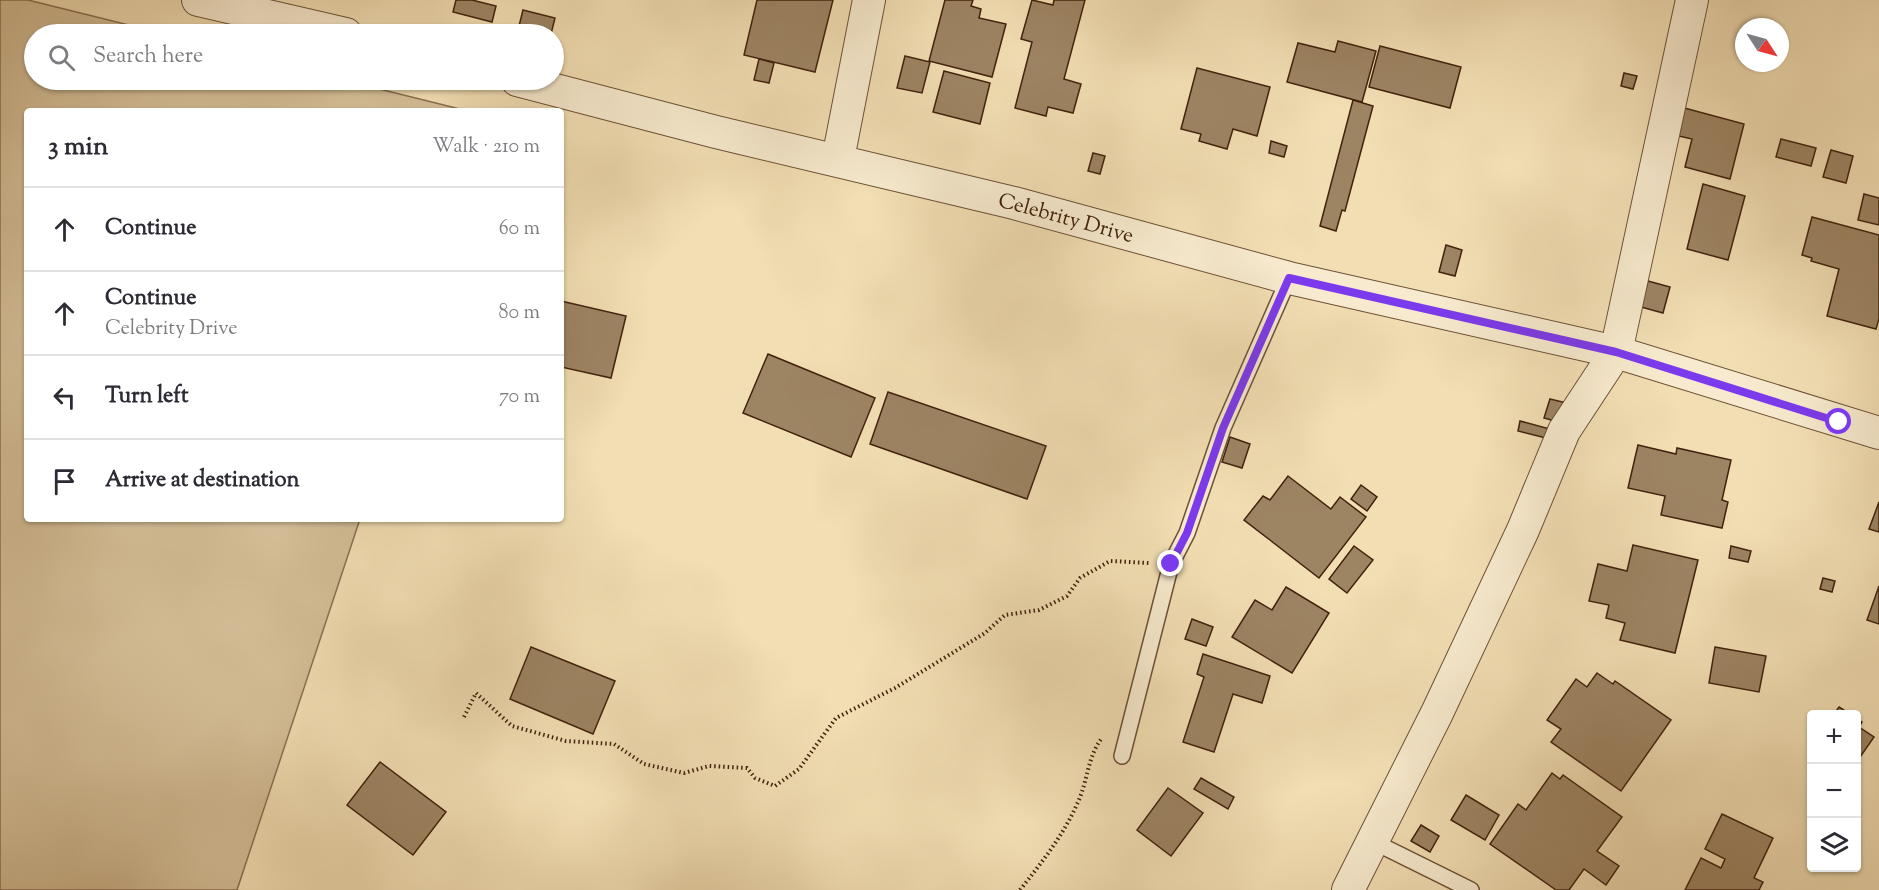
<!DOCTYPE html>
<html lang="en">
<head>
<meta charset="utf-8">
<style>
	body { margin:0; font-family:"Sorts Mill Goudy",serif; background:#f7f7f7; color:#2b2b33 }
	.controls { position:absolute; right:18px; bottom:18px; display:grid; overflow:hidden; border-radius:6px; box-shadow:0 2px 4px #0004 }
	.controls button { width:54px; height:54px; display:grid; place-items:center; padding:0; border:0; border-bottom:2px solid #e1e1e2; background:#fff; color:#2b2b33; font:30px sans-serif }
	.compass { position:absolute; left:1735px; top:18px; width:54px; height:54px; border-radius:50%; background:#fff; box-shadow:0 2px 4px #0004; rotate:126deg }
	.stop { position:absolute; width:18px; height:18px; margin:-14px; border:4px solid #7c3aed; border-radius:50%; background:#fff }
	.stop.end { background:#7c3aed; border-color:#fff; box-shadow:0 2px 6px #0008 }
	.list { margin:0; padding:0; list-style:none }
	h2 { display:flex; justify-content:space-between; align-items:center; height:78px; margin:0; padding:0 24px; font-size:26px }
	h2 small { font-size:20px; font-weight:400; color:#7c7c81 }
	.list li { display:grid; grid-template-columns:39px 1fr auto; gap:18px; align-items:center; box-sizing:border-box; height:84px; padding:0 24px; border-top:2px solid #e1e1e2 }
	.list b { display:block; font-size:22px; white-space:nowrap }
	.list p { margin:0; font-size:20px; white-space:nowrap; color:#7c7c81 }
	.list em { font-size:20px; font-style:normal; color:#7c7c81 }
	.icon { flex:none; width:33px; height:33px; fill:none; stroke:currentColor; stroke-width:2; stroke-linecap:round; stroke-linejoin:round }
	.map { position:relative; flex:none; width:1879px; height:890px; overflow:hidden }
	.search { position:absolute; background:#fff; box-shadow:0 2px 4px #0004; left:24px; top:24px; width:540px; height:66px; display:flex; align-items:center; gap:15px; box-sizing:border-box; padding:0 21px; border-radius:33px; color:#7c7c81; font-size:22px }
	.panel { position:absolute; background:#fff; box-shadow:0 2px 4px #0004; left:24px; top:108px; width:540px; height:414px; border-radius:6px }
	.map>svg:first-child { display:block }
	.green { fill:#d4be97; stroke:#8a7052; stroke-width:1.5 }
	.building { fill:#9d8463; stroke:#41220d; stroke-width:1.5 }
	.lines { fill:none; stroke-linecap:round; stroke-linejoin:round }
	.service-casing { stroke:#6d5136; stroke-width:18 }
	.minor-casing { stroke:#6d5136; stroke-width:34 }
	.path { stroke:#41220d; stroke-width:4; stroke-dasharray:1.5 3; stroke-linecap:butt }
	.service { stroke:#f7eace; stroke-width:15 }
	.minor { stroke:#f7eace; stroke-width:32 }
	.route { stroke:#7c3aed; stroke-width:8 }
	.labels { text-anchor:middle; stroke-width:4.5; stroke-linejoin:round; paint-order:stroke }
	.street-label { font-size:21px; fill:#41220d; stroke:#f7eace }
</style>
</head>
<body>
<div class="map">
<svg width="1879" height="890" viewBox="0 0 1879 890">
	<rect width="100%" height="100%" fill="#f2deb3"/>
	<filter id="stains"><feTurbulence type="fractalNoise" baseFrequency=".00333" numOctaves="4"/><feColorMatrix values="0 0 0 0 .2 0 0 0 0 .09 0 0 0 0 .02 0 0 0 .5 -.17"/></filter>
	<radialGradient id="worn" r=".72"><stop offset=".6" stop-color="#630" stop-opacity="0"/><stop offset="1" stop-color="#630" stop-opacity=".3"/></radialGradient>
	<polygon class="green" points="0,0 28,0 165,34 34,34 34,80 343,80 468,111 27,111 27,519 360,519 237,890 0,890"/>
	<g class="building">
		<polygon points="456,0 472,0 496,6 492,22 453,12"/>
		<polygon points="757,0 833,0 815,72 744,55"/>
		<polygon points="945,0 973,0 971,6 981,9 979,18 1006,24 992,77 929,61"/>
		<polygon points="1032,0 1053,5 1054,0 1085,0 1064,79 1081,84 1073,113 1048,107 1046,116 1015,108 1032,42 1021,39"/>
		<polygon points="523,10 555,18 551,34 517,34"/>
		<polygon points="1338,41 1376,51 1362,102 1287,82 1298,43 1335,52"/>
		<polygon points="1380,46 1461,67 1450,108 1369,87"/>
		<polygon points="905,56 930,62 922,93 897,88"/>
		<polygon points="759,59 774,63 769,83 754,80"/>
		<polygon points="1197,68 1270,87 1257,136 1233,129 1227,149 1199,141 1201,134 1181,129"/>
		<polygon points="944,71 990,83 980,124 933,112"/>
		<polygon points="1624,73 1637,76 1633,89 1621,86"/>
		<polygon points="1353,100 1373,106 1345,211 1342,210 1336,231 1320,226"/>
		<polygon points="1677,106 1744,124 1730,179 1685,167 1692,139 1670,134"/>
		<polygon points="1781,139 1816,148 1811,166 1776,157"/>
		<polygon points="1271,141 1287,146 1284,157 1269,153"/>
		<polygon points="1831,150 1853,156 1846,183 1823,177"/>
		<polygon points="1093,153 1105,156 1100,174 1088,171"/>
		<polygon points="1703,184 1745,196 1728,260 1687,249"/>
		<polygon points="1864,194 1879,198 1879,225 1858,220"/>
		<polygon points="1812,217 1879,235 1879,319 1876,329 1827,316 1839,269 1811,261 1812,258 1802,255"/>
		<polygon points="1446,245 1462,250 1455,276 1439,272"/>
		<polygon points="1648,281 1670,287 1663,313 1641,307"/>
		<polygon points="561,301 626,316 611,378 561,367"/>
		<polygon points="768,354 875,398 851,457 743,413"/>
		<polygon points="888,392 1046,446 1027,499 870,444"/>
		<polygon points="1550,399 1567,403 1562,423 1544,418"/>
		<polygon points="1520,421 1557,431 1554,440 1518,431"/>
		<polygon points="1230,437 1250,444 1242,468 1222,462"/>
		<polygon points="1638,445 1676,454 1677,448 1731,460 1722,500 1728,502 1722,528 1661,515 1665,496 1628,488"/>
		<polygon points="1288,476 1331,509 1340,497 1366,517 1319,578 1244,520 1263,496 1270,500"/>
		<polygon points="1361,485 1377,497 1367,511 1351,499"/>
		<polygon points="1879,502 1879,532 1869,529"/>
		<polygon points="1633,545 1698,560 1675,653 1620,640 1625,623 1606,618 1609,605 1589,601 1598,564 1627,571"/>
		<polygon points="1354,546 1373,560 1347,593 1329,579"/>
		<polygon points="1731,546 1751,551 1748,562 1729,558"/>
		<polygon points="1823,578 1835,581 1832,592 1820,589"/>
		<polygon points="1879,586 1879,624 1867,620"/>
		<polygon points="1286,587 1329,613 1292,673 1232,637 1255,600 1272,610"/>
		<polygon points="1192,619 1213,627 1206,646 1185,639"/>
		<polygon points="531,647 615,681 593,734 510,699"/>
		<polygon points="1715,647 1766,656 1759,692 1709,683"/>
		<polygon points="1203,654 1270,676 1262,703 1233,694 1214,752 1183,742 1204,677 1197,674"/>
		<polygon points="1597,673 1613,684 1615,681 1671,720 1621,791 1551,742 1561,729 1547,720 1576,679 1587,687"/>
		<polygon points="1839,707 1850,714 1834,714"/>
		<polygon points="1856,719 1862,722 1859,727 1874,737 1856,763"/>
		<polygon points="380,762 446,812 413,855 347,805"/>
		<polygon points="1552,773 1560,779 1563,775 1622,817 1597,851 1619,866 1606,885 1584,869 1569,890 1556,890 1490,844 1518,804 1526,810"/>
		<polygon points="1201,778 1234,797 1228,809 1194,789"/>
		<polygon points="1168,788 1203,813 1171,856 1137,830"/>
		<polygon points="1466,795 1499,815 1485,840 1451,820"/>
		<polygon points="1722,814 1773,838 1754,878 1763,882 1759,890 1685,890 1701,858 1721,868 1725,859 1705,849"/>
		<polygon points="1421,825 1439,836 1430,852 1411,841"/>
	</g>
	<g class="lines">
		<defs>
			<g id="service">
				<polyline points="1122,756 1171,564 1187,533 1223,428 1289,278"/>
				<polyline points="1372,841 1471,890"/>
			</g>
			<g id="minor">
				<polyline points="198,0 346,34"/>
				<path id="s1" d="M517,80L716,132L1014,203L1289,278L1616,352L1879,433"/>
				<polyline points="838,159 869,0"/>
				<polyline points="1348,890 1437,713 1523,530 1564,431 1616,352 1692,0"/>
			</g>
		</defs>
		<use href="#service" class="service-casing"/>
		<use href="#minor" class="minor-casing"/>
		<g class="path">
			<polyline points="464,717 476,693 512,726 566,741 614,744 644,764 684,773 709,766 747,768 755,778 775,786 799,769 836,718 895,688 985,633 1005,615 1039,610 1067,596 1080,578 1110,561 1149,563"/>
			<path d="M1020,890C1042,862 1063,836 1077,804C1088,782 1087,757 1102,738"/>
		</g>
		<use href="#service" class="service"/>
		<use href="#minor" class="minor"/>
	</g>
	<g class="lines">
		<polyline class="route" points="1171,564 1187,533 1223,428 1289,278 1616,352 1839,422"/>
	</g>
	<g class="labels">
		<g class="street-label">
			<text dy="7" stroke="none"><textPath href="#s1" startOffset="566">Celebrity Drive</textPath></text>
		</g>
	</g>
	<rect width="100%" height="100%" filter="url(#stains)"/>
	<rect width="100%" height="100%" fill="url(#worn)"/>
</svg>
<div class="controls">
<button>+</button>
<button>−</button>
<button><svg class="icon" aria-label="layers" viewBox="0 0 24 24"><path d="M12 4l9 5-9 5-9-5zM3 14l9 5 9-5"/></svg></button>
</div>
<svg class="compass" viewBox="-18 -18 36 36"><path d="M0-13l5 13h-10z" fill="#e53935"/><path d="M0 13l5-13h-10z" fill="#7c7c81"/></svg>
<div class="stop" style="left:1839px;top:422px"></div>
<div class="stop end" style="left:1171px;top:564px"></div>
<div class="search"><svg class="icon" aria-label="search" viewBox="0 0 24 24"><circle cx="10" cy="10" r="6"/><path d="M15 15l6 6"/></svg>Search here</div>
<section class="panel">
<h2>3 min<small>Walk · 210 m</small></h2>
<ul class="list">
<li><svg class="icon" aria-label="ahead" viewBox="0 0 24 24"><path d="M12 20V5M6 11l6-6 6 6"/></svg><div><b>Continue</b></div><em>60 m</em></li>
<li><svg class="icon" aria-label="ahead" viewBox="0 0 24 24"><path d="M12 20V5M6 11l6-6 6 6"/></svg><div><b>Continue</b><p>Celebrity Drive</p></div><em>80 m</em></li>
<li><svg class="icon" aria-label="left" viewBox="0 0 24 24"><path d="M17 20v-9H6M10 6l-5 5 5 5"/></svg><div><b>Turn left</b></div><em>70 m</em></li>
<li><svg class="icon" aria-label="arrive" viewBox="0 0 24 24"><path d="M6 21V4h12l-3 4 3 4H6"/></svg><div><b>Arrive at destination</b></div></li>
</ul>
</section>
</div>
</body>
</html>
